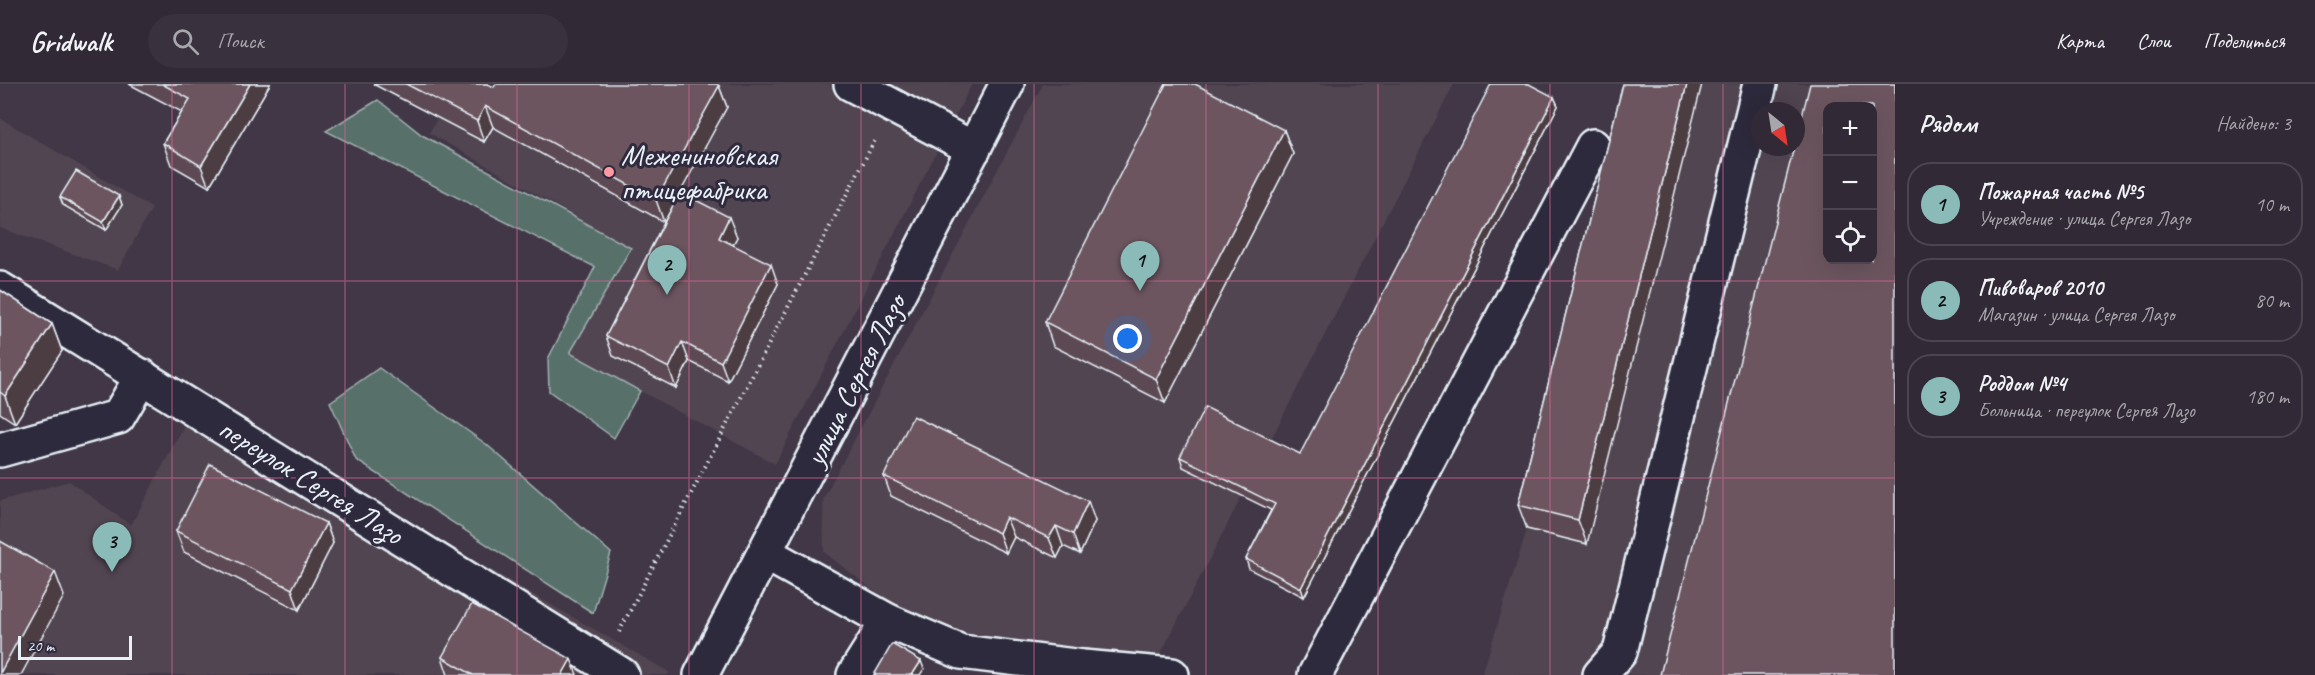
<!DOCTYPE html>
<html lang="ru">
<head>
<meta charset="utf-8">
<style>
	body { margin:0; font-family:Caveat,sans-serif; background:#39313d; color:#f1f3f6 }
	.controls { position:absolute; right:18px; top:18px; display:grid; overflow:hidden; border-radius:12px; box-shadow:0 6px 24px #0002 }
	.controls button { width:54px; height:54px; display:grid; place-items:center; padding:0; border:0; border-bottom:2px solid #4c4550; background:#312935; color:#f1f3f6; font:30px sans-serif }
	.compass { position:absolute; left:1751px; top:18px; width:54px; height:54px; border-radius:50%; background:#312935; box-shadow:0 6px 24px #0002; rotate:150deg }
	.scale { position:absolute; left:18px; bottom:15px; width:114px; box-sizing:border-box; padding-left:6px; border:3px solid #e8f1f8; border-top:0; font-size:16px; line-height:21px; white-space:nowrap; color:#e8f1f8; -webkit-text-stroke:4px #2f2a3d; paint-order:stroke }
	.you { position:absolute; left:1128px; top:255px; width:21px; height:21px; margin:-15px; border:4px solid #fff; border-radius:50%; background:#1a73e8; box-shadow:0 0 0 9px #1a73e833 }
	.badge { display:grid; place-items:center; width:39px; height:39px; border-radius:50%; background:#8bbbb9; color:#111; font-size:20px; font-weight:700 }
	.pin { position:absolute; translate:-50% -50px; filter:drop-shadow(0 2px 3px #0008) }
	.pin::after { content:''; position:absolute; top:32px; width:21px; height:18px; background:inherit; clip-path:polygon(0 0,100% 0,50% 100%) }
	.list { margin:0; padding:0; list-style:none }
	h2 { display:flex; justify-content:space-between; align-items:center; height:78px; margin:0; padding:0 24px; font-size:26px }
	h2 small { font-size:20px; font-weight:400; color:#a8a6ad }
	.list li { display:grid; grid-template-columns:39px 1fr auto; gap:18px; align-items:center; box-sizing:border-box; height:84px; margin:0 12px 12px; padding:0 12px; border:2px solid #4c4550; border-radius:24px }
	.list b { display:block; font-size:22px; white-space:nowrap }
	.list p { margin:0; font-size:20px; white-space:nowrap; color:#a8a6ad }
	.list em { font-size:20px; font-style:normal; color:#a8a6ad }
	.icon { flex:none; width:33px; height:33px; fill:none; stroke:currentColor; stroke-width:2; stroke-linecap:round; stroke-linejoin:round }
	.map { position:relative; flex:none; width:1895px; height:591px; overflow:hidden }
	header { display:flex; align-items:center; gap:36px; box-sizing:border-box; height:84px; padding:0 30px; background:#312935; border-bottom:2px solid #4c4550 }
	header strong { font-size:28px }
	nav { display:flex; gap:33px; margin-inline-start:auto; font-size:21px }
	.search { width:420px; height:54px; background:#39313d; display:flex; align-items:center; gap:15px; box-sizing:border-box; padding:0 21px; border-radius:33px; color:#a8a6ad; font-size:22px }
	main { display:flex }
	aside { flex:1; background:#312935 }
	.map>svg:first-child { display:block }
	.built { fill:#514451; fill-rule:evenodd }
	.green { fill:#596f6a; stroke:#a0b0b1; stroke-width:1.5 }
	.lines { fill:none; stroke-linecap:round; stroke-linejoin:round }
	.minor-casing { stroke:#e8f1f8; stroke-width:38 }
	.path { stroke:#e8f1f8; stroke-width:4; stroke-dasharray:1.5 4.5; stroke-linecap:butt }
	.minor { stroke:#2f2a3d; stroke-width:33 }
	.wall { fill:#5d4952; stroke:#e8f1f8; stroke-width:1.5 }
	.shaded-wall { fill:#4c3c42; stroke:#e8f1f8; stroke-width:1.5 }
	.building { fill:#6c555f; stroke:#e8f1f8; stroke-width:1.5; fill-rule:evenodd }
	.grid { fill:none; stroke:#cf6492; stroke-width:1.5; stroke-opacity:0.55 }
	.poi-dot { fill:#ff9aa2; stroke:#2f2a3d; stroke-width:2 }
	.labels { text-anchor:middle; stroke-width:6; stroke-linejoin:round; paint-order:stroke }
	.poi-label { font-size:30px; fill:#e8f1f8; stroke:#2f2a3d; text-anchor:start }
	.street-label { font-size:30px; fill:#e8f1f8; stroke:#2f2a3d }
</style>
</head>
<body>
<header>
<strong>Gridwalk</strong>
<div class="search"><svg class="icon" aria-label="search" viewBox="0 0 24 24"><circle cx="10" cy="10" r="6"/><path d="M15 15l6 6"/></svg>Поиск</div>
<nav><a>Карта</a><a>Слои</a><a>Поделиться</a></nav>
</header>
<main>
<div class="map">
<svg width="1895" height="591" viewBox="0 0 1895 591">
	<rect width="100%" height="100%" fill="#413747"/>
	<filter id="ink" filterUnits="userSpaceOnUse"><feTurbulence type="fractalNoise" baseFrequency=".0167" numOctaves="2"/><feDisplacementMap in="SourceGraphic" scale="12" xChannelSelector="R" yChannelSelector="G"/><feConvolveMatrix kernelMatrix="1 2 1 2 8 2 1 2 1" color-interpolation-filters="sRGB"/></filter>
	<g filter="url(#ink)">
		<g class="built">
			<polygon points="435,0 972,0 775,380 570,269 631,164 429,49 451,10"/>
			<polygon points="1043,0 1454,0 1158,575 1084,570 965,552 896,524 824,468 823,415"/>
			<path d="M1637,0H1895V591H1482L1527,445ZM1828,22H1872V176H1828ZM1760,27H1796V63H1760Z"/>
			<polygon points="0,34 152,124 118,186 0,144"/>
			<polygon points="197,318 669,588 668,591 0,591 0,417 69,397 131,441"/>
		</g>
		<g class="green">
			<polygon points="378,16 422,51 631,164 570,269 640,307 614,354 549,307 548,275 595,183 326,47"/>
			<polygon points="379,284 486,360 611,469 593,529 356,376 330,318"/>
		</g>
		<g class="lines">
			<defs>
				<g id="minor">
					<polyline points="851,0 974,65"/>
					<polyline points="0,205 622,591"/>
					<polyline points="0,366 118,333 142,292"/>
					<polyline points="765,469 888,537 961,568 1083,583 1172,591"/>
					<polyline points="701,591 1007,0"/>
					<polyline points="854,591 888,537"/>
					<polyline points="1315,591 1593,62"/>
					<polyline points="1600,591 1620,568 1760,0"/>
				</g>
			</defs>
			<use href="#minor" class="minor-casing"/>
			<polyline class="path" points="619,548 876,54"/>
			<use href="#minor" class="minor"/>
		</g>
		<g class="wall">
			<polygon points="129,0 270,0 209,103 171,81 163,59 182,28"/>
			<polygon points="373,0 487,0 494,3 719,2 727,23 680,108 737,153 733,161 778,200 728,297 689,277 676,304 613,272 606,252 664,138 493,43 484,58"/>
			<polygon points="1623,0 1587,460 1527,445 1518,421"/>
			<polygon points="1554,13 1558,22 1304,513 1249,485 1246,475 1271,426 1183,383 1180,373 1300,370"/>
			<polygon points="1284,46 1293,70 1165,319 1053,262 1045,238"/>
			<polygon points="119,112 122,121 106,146 63,121 60,113"/>
			<polygon points="0,206 52,240 62,267 15,339 0,329"/>
			<polygon points="884,392 1095,437 1080,470 1063,462 1057,474 1014,453 1006,469 891,412"/>
			<polygon points="326,439 333,459 299,526 184,468 176,447"/>
			<polygon points="442,573 577,591 448,591"/>
		</g>
		<g class="shaded-wall">
			<polygon points="250,0 270,0 209,103 201,82"/>
			<polygon points="1687,0 1702,0 1587,460 1578,436"/>
			<polygon points="719,2 727,23 664,138 656,116"/>
			<polygon points="1554,13 1558,22 1304,513 1301,504"/>
			<polygon points="485,22 493,43 484,58 477,37"/>
			<polygon points="1284,46 1293,70 1165,319 1156,295"/>
			<polygon points="119,112 122,121 106,146 103,138"/>
			<polygon points="729,133 737,153 726,173 719,154"/>
			<polygon points="771,180 778,200 728,297 721,278"/>
			<polygon points="52,240 62,267 15,339 5,312"/>
			<polygon points="682,258 689,277 676,304 669,284"/>
			<polygon points="1088,417 1095,437 1080,470 1073,450"/>
			<polygon points="1006,433 1014,453 1006,469 999,449"/>
			<polygon points="326,439 333,459 299,526 292,505"/>
			<polygon points="1056,442 1063,462 1057,474 1049,454"/>
			<polygon points="55,488 64,512 21,591 0,591 0,589"/>
			<polygon points="571,575 577,591 562,591"/>
			<polygon points="921,577 924,585 920,591 912,591"/>
		</g>
		<g class="building">
			<polygon points="162,0 250,0 201,82 163,59 190,15"/>
			<polygon points="406,0 487,0 494,3 496,0 717,0 719,2 656,116 485,22 477,37"/>
			<polygon points="1166,0 1195,0 1284,46 1156,295 1045,238"/>
			<polygon points="1491,0 1529,0 1554,13 1301,504 1246,475 1275,420 1180,373 1205,323 1300,370"/>
			<polygon points="1623,0 1687,0 1578,436 1518,421"/>
			<path d="M1810,0H1895V591H1660L1794,63H1796V56ZM1827,22H1872V176H1827Z"/>
			<polygon points="76,87 119,112 103,138 60,113"/>
			<polygon points="680,108 729,133 719,154 771,180 721,278 682,258 669,284 606,252"/>
			<polygon points="0,206 52,240 5,312 0,308"/>
			<polygon points="913,332 1088,417 1073,450 1056,442 1049,454 1006,433 999,449 884,392"/>
			<polygon points="210,380 326,439 292,505 176,447"/>
			<polygon points="0,457 55,488 0,589"/>
			<polygon points="472,520 571,575 562,591 473,591 442,573"/>
			<polygon points="892,560 921,577 912,591 874,591"/>
		</g>
	</g>
	<path class="grid" d="M172,0V591M345,0V591M517,0V591M689,0V591M861,0V591M1034,0V591M1206,0V591M1378,0V591M1550,0V591M1723,0V591M0,197H1895M0,394H1895"/>
	<circle class="poi-dot" cx="609" cy="88" r="6"/>
	<g class="labels">
		<g class="poi-label">
			<text x="621" y="81">Межениновская<tspan x="621" dy="34">птицефабрика</tspan></text>
		</g>
		<g class="street-label">
			<text transform="translate(855 296) rotate(-63)" y="10">улица Сергея Лазо</text>
			<text transform="translate(311 397) rotate(32)" y="10">переулок Сергея Лазо</text>
		</g>
	</g>
</svg>
<div class="controls">
<button>+</button>
<button>−</button>
<button><svg class="icon" aria-label="locate" viewBox="0 0 24 24"><circle cx="12" cy="12" r="6"/><path d="M12 2v4M12 18v4M2 12h4M18 12h4"/></svg></button>
</div>
<svg class="compass" viewBox="-18 -18 36 36"><path d="M0-13l5 13h-10z" fill="#e53935"/><path d="M0 13l5-13h-10z" fill="#a8a6ad"/></svg>
<div class="scale">20 m</div>
<div class="you"></div>
<div class="pin badge" style="left:1140px;top:207px">1</div>
<div class="pin badge" style="left:667px;top:211px">2</div>
<div class="pin badge" style="left:112px;top:488px">3</div>
</div>
<aside>
<h2>Рядом<small>Найдено: 3</small></h2>
<ul class="list">
<li><span class="badge">1</span><div><b>Пожарная часть №5</b><p>Учреждение · улица Сергея Лазо</p></div><em>10 m</em></li>
<li><span class="badge">2</span><div><b>Пивоваров 2010</b><p>Магазин · улица Сергея Лазо</p></div><em>80 m</em></li>
<li><span class="badge">3</span><div><b>Роддом №4</b><p>Больница · переулок Сергея Лазо</p></div><em>180 m</em></li>
</ul>
</aside>
</main>
</body>
</html>
